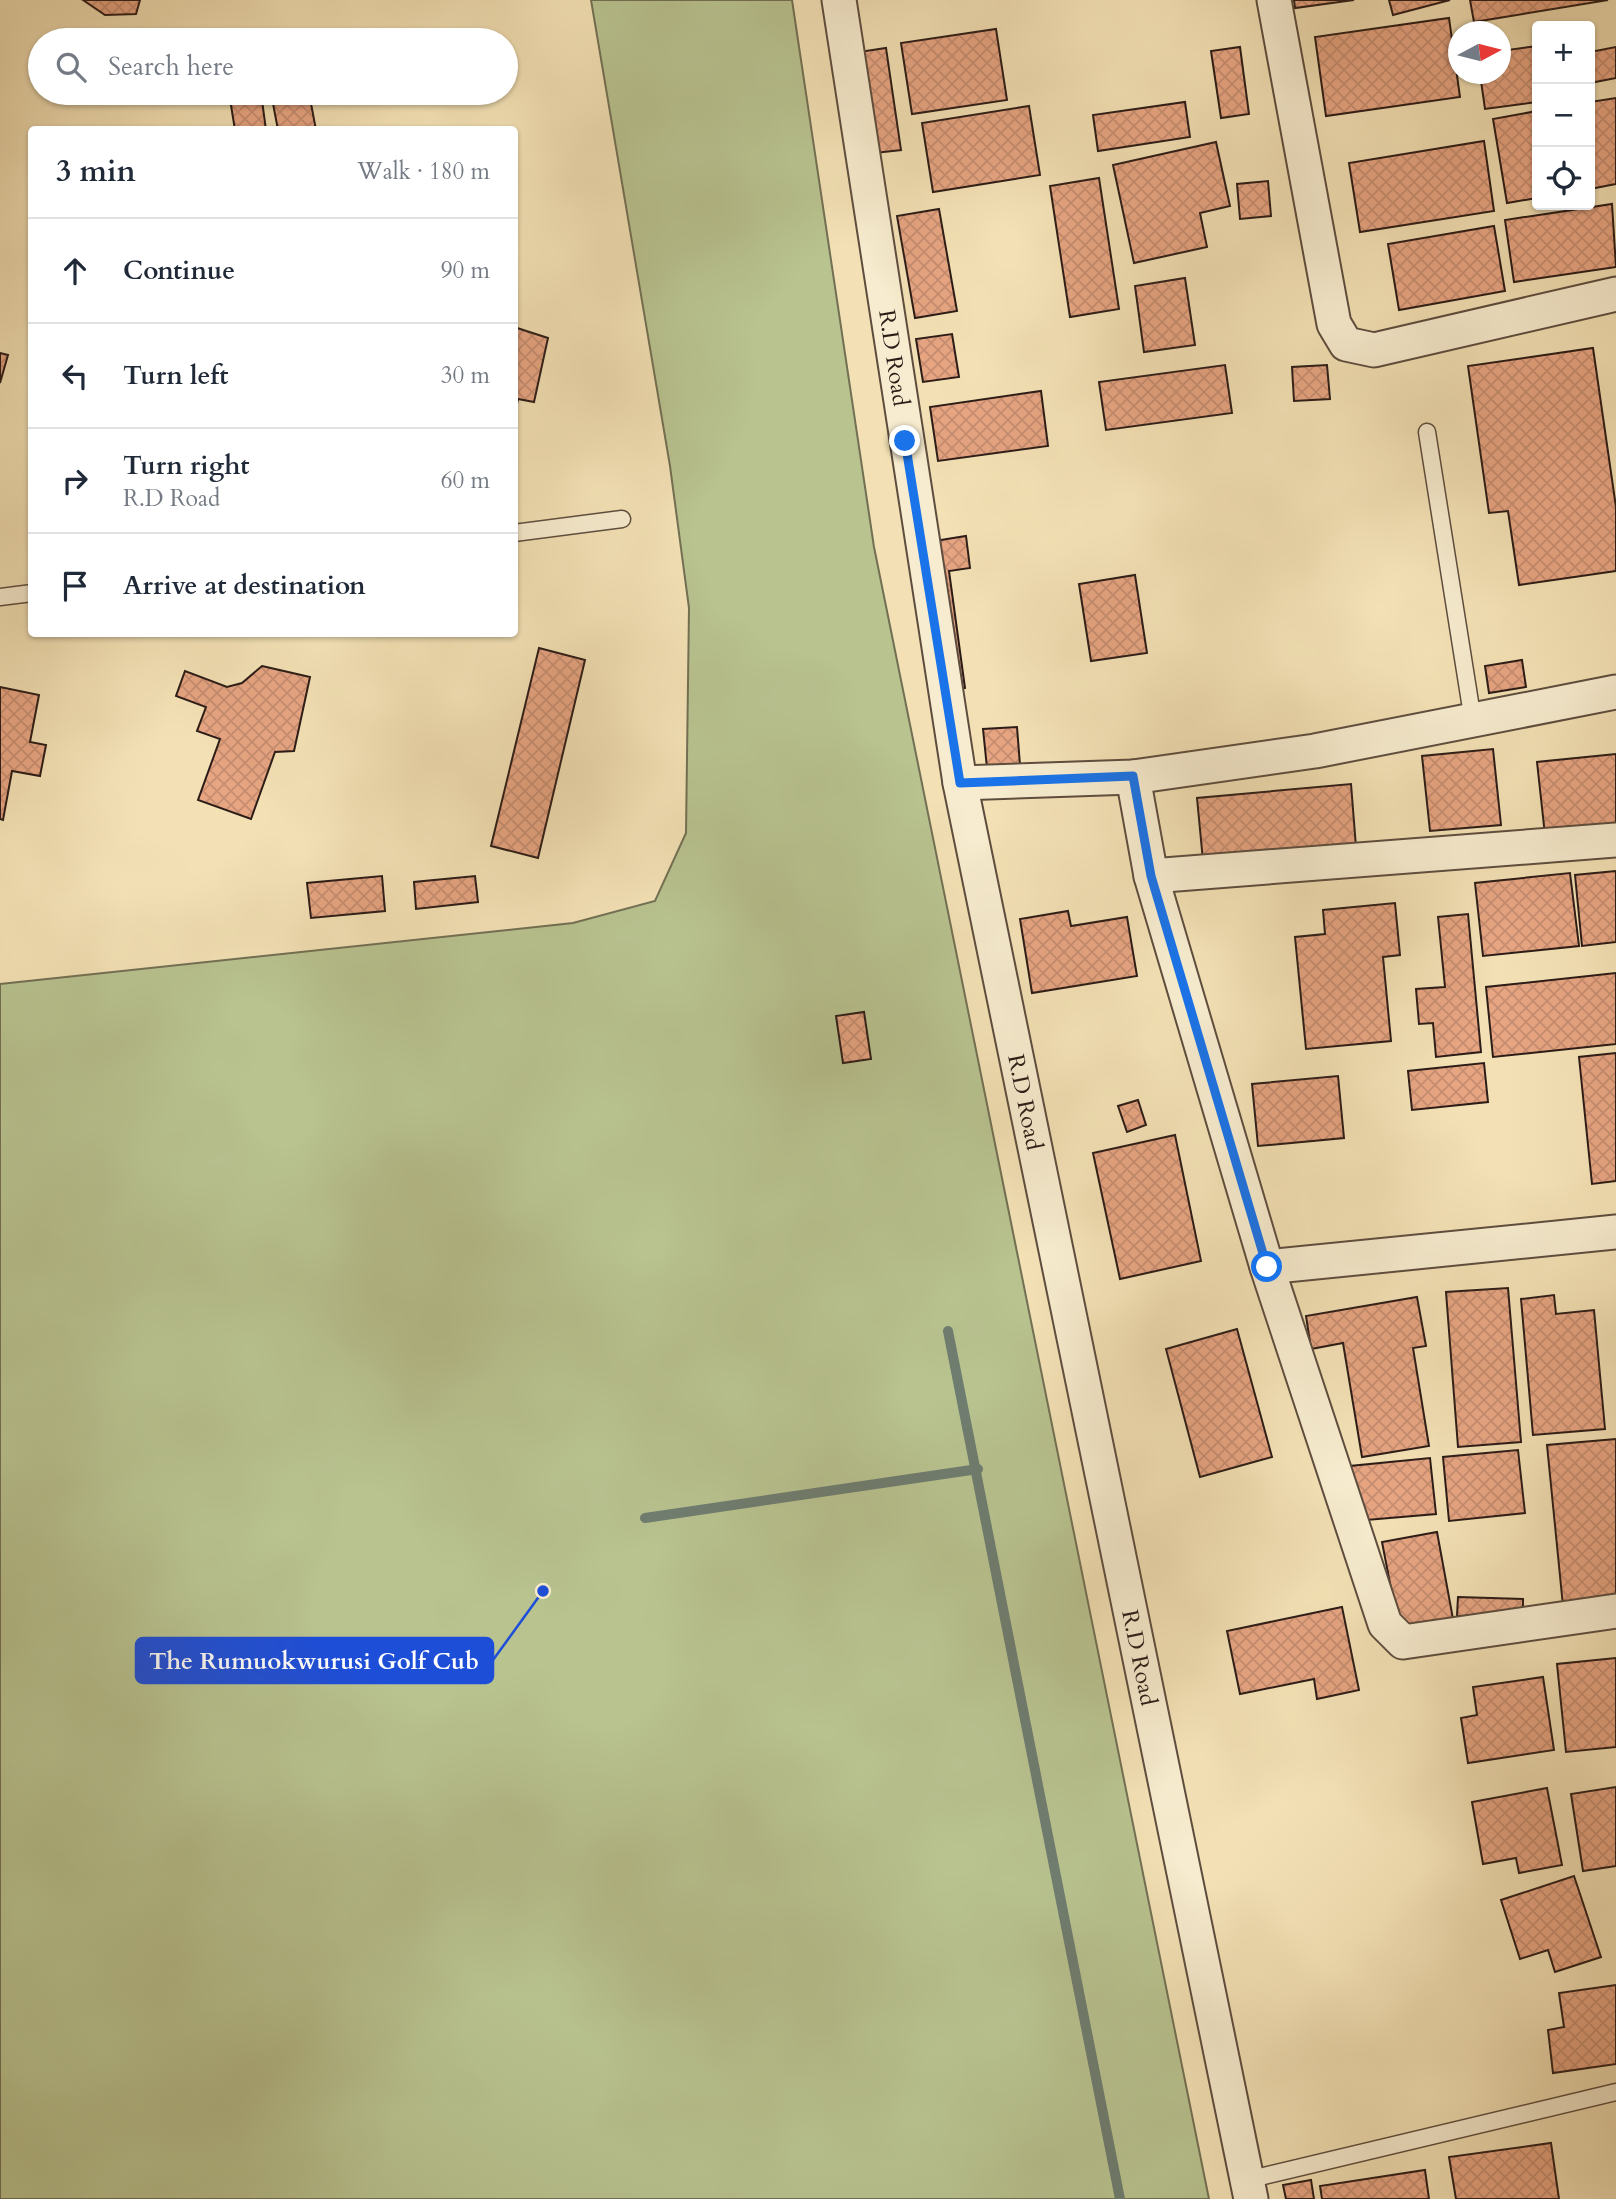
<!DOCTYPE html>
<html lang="en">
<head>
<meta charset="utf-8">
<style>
	body { margin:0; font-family:Cardo,serif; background:#f2f2f3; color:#1f2937 }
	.controls { position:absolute; right:21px; top:21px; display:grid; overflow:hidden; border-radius:7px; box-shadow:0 2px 5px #0004 }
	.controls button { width:63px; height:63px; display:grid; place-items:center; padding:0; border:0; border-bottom:2px solid #e0e1e3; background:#fff; color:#1f2937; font:35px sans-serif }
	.compass { position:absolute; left:1448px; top:21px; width:63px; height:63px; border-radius:50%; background:#fff; box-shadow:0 2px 5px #0004; rotate:83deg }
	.stop { position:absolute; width:21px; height:21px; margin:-16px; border:5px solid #1a73e8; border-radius:50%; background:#fff }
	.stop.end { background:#1a73e8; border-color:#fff; box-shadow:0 2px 7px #0008 }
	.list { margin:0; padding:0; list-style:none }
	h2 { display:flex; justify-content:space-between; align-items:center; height:91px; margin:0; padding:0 28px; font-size:30px }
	h2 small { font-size:23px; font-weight:400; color:#747a83 }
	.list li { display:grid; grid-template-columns:46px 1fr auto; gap:21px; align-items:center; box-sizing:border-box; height:105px; padding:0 28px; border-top:2px solid #e0e1e3 }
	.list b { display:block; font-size:26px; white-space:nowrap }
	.list p { margin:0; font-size:23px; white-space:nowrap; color:#747a83 }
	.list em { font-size:23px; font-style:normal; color:#747a83 }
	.icon { flex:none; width:38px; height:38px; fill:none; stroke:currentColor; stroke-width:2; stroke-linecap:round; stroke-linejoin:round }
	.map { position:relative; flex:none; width:1616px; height:2199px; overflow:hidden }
	.search { position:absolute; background:#fff; box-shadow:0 2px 5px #0004; left:28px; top:28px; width:490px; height:77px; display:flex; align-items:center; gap:18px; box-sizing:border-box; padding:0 24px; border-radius:38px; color:#747a83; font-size:26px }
	.panel { position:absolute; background:#fff; box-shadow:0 2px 5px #0004; left:28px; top:126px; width:490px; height:511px; border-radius:7px }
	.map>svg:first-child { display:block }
	.grass { fill:#b8c390; stroke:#727054; stroke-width:2 }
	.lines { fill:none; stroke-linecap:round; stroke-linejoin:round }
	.stream { stroke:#6f7d70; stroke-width:10 }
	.building { fill:url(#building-cross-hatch); stroke:#2c1c17; stroke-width:2 }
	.service-casing { stroke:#5e4d3e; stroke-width:19 }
	.minor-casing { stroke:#5e4d3e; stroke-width:37 }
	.service { stroke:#f7eccf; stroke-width:16 }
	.minor { stroke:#f7eccf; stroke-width:33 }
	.route { stroke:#1a73e8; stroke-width:9 }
	.labels { text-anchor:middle; stroke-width:5; stroke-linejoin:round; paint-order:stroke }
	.street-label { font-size:23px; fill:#2c1c17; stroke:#f7eccf }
	.leader { fill:none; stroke:#1d4ed8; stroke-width:2.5 }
	.callout-dot { fill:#1d4ed8; stroke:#f7eccf; stroke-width:2.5 }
	.callout { fill:#1d4ed8; stroke:#1d4ed8; stroke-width:2.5 }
	.callout-label { font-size:24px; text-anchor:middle; font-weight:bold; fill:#fff }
</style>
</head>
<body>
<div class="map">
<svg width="1616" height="2199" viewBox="0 0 1616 2199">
	<defs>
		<pattern id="building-cross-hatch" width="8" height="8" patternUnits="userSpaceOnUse" patternTransform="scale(1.75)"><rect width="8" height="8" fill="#e7a582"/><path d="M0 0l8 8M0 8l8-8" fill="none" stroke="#c68d70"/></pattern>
	</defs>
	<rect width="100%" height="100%" fill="#f3e1b5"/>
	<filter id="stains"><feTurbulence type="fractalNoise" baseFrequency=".00286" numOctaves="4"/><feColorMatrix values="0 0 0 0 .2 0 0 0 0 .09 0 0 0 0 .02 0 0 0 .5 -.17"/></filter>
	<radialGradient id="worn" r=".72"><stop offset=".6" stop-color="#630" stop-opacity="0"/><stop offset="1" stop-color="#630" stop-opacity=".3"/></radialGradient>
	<polygon class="grass" points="591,0 792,0 874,547 1209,2199 0,2199 0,984 573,923 655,901 686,833 689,608 670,466"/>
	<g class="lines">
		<g class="stream">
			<polyline points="948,1331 1120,2199"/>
			<polyline points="645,1518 978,1469"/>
		</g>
	</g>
	<g class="building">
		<polygon points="83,0 140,0 136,14 105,15"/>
		<polygon points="1294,0 1354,0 1295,8"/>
		<polygon points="1389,0 1450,0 1393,15"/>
		<polygon points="1470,0 1608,0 1474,22"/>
		<polygon points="1449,18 1460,97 1326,116 1315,37"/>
		<polygon points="996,29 1007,100 912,114 901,43"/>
		<polygon points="1537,46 1537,102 1485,109 1480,74 1500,74 1500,51"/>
		<polygon points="1240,47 1249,114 1221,118 1211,51"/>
		<polygon points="1616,47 1616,78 1590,83 1590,52"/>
		<polygon points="886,48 901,150 875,153 859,52"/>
		<polygon points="229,93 261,93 266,130 235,130"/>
		<polygon points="271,93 309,93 316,130 278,130"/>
		<polygon points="1616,98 1616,184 1590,189 1590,102"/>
		<polygon points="1185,102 1190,137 1098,151 1093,115"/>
		<polygon points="1029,106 1040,175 933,192 922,123"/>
		<polygon points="1537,111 1537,198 1507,203 1493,119"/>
		<polygon points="1484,141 1494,211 1360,232 1349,163"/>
		<polygon points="1216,142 1230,206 1200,213 1207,247 1134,263 1113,165"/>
		<polygon points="1099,178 1119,309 1070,317 1050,186"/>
		<polygon points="1268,181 1271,216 1240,219 1237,184"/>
		<polygon points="1612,204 1616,267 1514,282 1505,220"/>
		<polygon points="939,209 957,311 915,318 897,216"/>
		<polygon points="1494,226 1505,291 1399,310 1388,244"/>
		<polygon points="1185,278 1195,345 1144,352 1135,286"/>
		<polygon points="514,327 548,338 534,402 518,399 514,419"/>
		<polygon points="952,334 959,377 923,382 916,339"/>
		<polygon points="1593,348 1616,507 1616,571 1519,585 1508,511 1489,513 1468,366"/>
		<polygon points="0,353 8,355 0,383"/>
		<polygon points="1225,365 1232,413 1106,430 1099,382"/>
		<polygon points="1327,365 1330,399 1294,401 1292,367"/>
		<polygon points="1041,391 1048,446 938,461 930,407"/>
		<polygon points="966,536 970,568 949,571 965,688 948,691 928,542"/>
		<polygon points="1135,575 1147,653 1091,661 1079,584"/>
		<polygon points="539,648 585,660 538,858 491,846"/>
		<polygon points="1522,660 1526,687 1489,693 1485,666"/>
		<polygon points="262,666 310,677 294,751 275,752 251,819 198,800 220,739 197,731 206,707 176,696 185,671 227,687 242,683"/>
		<polygon points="0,687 39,695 30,742 46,745 40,776 12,771 3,820 0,819"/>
		<polygon points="1017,727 1020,765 987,768 983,729"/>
		<polygon points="1493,749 1501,825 1430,831 1422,756"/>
		<polygon points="1616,754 1616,828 1545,835 1537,762"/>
		<polygon points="1351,784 1356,847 1203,861 1197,798"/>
		<polygon points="1616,871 1616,942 1582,946 1575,875"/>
		<polygon points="1570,873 1579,946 1483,956 1475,883"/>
		<polygon points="382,876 385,911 311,918 307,883"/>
		<polygon points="475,876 478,902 416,909 414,882"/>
		<polygon points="1395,903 1400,955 1383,957 1391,1041 1306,1049 1295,937 1325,934 1323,910"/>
		<polygon points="1068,911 1071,926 1127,917 1137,976 1032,993 1020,919"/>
		<polygon points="1468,914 1481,1052 1436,1057 1433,1023 1419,1024 1416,989 1445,987 1438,917"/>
		<polygon points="1616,973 1616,1044 1493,1057 1486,987"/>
		<polygon points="864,1012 871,1059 843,1063 836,1016"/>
		<polygon points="1616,1053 1616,1181 1592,1184 1579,1057"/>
		<polygon points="1484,1063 1488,1102 1412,1110 1408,1071"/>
		<polygon points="1338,1076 1344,1138 1258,1146 1252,1084"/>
		<polygon points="1138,1100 1146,1125 1127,1132 1118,1106"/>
		<polygon points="1175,1135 1201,1261 1120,1279 1093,1153"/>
		<polygon points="1508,1288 1521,1442 1458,1447 1446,1292"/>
		<polygon points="1554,1295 1556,1314 1594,1310 1605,1429 1533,1435 1521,1299"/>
		<polygon points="1417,1297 1426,1346 1413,1348 1429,1446 1362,1457 1343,1343 1311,1349 1306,1316"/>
		<polygon points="1237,1329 1272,1457 1200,1477 1166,1349"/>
		<polygon points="1616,1439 1616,1601 1563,1606 1547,1445"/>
		<polygon points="1518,1450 1525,1513 1449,1521 1443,1457"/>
		<polygon points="1430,1458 1436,1514 1355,1521 1350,1466"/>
		<polygon points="1437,1532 1453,1619 1399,1630 1382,1542"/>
		<polygon points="1458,1597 1523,1599 1523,1619 1457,1616"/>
		<polygon points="1342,1607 1359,1690 1317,1699 1314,1679 1240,1694 1227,1631"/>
		<polygon points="1616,1658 1616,1747 1566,1752 1557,1664"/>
		<polygon points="1543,1677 1554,1750 1468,1763 1461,1718 1477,1715 1473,1687"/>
		<polygon points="1616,1787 1616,1866 1583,1871 1571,1794"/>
		<polygon points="1547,1788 1562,1865 1519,1873 1516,1858 1483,1864 1472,1802"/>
		<polygon points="1574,1876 1601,1957 1555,1972 1548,1950 1520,1959 1501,1900"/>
		<polygon points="1616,1985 1616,2064 1553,2073 1548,2030 1564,2027 1559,1993"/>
		<polygon points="1551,2143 1559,2199 1456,2199 1449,2157"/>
		<polygon points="1425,2170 1429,2199 1322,2199 1320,2186"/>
		<polygon points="1311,2180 1314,2199 1286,2199 1283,2185"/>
	</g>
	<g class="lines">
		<defs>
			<g id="service">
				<polyline points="1427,432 1473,721"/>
				<polyline points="514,533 622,519"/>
				<polyline points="0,597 32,593"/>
				<polyline points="1247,2180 1616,2092"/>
			</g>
			<g id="minor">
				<path id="s1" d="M839,0L960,783L1251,2199"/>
				<polyline points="1274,0 1334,324 1346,344 1374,350 1616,294"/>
				<polyline points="1133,777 1151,876 1267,1267 1385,1624 1403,1642 1616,1611"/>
				<polyline points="960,783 1133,777 1315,751 1616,692"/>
				<polyline points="1151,876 1616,840"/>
				<polyline points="1267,1267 1616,1232"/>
			</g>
		</defs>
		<use href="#service" class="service-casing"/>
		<use href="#minor" class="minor-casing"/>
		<use href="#service" class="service"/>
		<use href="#minor" class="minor"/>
	</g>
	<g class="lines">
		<polyline class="route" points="905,441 960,783 1133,776 1151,876 1267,1267"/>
	</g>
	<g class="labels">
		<g class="street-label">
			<text dy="8" stroke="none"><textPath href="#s1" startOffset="362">R.D Road</textPath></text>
			<text dy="8" stroke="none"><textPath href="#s1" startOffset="1118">R.D Road</textPath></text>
			<text dy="8" stroke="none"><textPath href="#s1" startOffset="1685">R.D Road</textPath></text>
		</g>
	</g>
	<path class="leader" d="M543 1591L493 1660"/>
	<circle class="callout-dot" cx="543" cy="1591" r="7"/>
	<rect class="callout" x="136" y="1638" width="357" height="45" rx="7"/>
	<g class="callout-label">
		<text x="314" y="1669">The Rumuokwurusi Golf Cub</text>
	</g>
	<rect width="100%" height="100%" filter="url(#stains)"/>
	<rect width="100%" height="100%" fill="url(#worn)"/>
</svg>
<div class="controls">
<button>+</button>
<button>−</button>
<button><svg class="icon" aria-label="locate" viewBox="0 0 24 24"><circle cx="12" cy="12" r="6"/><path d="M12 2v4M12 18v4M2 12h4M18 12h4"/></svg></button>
</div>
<svg class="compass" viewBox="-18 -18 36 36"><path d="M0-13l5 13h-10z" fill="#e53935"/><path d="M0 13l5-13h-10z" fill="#747a83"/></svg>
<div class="stop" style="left:1267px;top:1267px"></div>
<div class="stop end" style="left:905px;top:441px"></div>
<div class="search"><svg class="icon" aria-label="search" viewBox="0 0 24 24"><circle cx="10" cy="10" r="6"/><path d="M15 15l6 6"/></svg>Search here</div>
<section class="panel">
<h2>3 min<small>Walk · 180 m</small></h2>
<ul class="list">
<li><svg class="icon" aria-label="ahead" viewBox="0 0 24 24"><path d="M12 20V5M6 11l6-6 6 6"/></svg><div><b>Continue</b></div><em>90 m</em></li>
<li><svg class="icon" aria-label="left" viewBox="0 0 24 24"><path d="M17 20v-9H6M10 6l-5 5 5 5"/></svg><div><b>Turn left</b></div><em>30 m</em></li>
<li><svg class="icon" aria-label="right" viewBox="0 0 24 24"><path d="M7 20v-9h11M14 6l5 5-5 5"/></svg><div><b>Turn right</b><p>R.D Road</p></div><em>60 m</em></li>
<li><svg class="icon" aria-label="arrive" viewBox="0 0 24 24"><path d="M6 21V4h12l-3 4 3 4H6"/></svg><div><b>Arrive at destination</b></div></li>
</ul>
</section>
</div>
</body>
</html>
